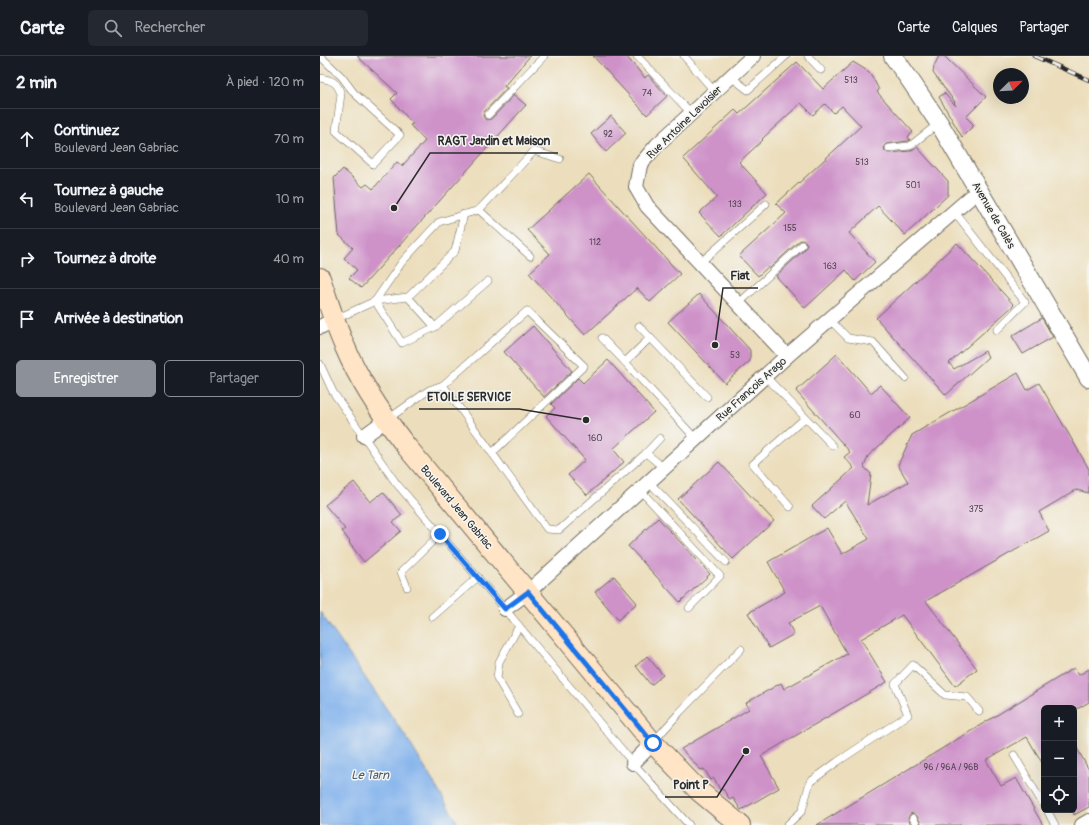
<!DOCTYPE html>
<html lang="fr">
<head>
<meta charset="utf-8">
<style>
	body { margin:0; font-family:Pangolin,sans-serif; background:#242831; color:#f1f3f6 }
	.controls { position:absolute; right:12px; bottom:12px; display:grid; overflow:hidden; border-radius:6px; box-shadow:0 4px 16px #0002 }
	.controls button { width:36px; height:36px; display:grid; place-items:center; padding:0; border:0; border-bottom:1px solid #363941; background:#171b24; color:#f1f3f6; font:20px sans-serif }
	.compass { position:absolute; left:673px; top:12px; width:36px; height:36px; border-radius:50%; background:#171b24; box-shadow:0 4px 16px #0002; rotate:66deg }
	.stop { position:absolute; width:12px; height:12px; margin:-9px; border:3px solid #1a73e8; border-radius:50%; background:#fff }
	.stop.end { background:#1a73e8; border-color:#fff; box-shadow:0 1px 4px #0008 }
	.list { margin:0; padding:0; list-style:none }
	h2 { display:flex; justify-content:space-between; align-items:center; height:52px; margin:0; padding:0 16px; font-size:17px }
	h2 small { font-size:13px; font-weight:400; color:#9ea1a6 }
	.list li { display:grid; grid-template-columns:26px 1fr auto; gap:12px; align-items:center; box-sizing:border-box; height:60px; padding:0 16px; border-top:1px solid #363941 }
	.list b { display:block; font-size:15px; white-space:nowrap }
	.list p { margin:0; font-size:13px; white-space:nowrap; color:#9ea1a6 }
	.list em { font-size:13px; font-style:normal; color:#9ea1a6 }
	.actions { display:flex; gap:8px; padding:12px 16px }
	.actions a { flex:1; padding:9px 0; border:1px solid #8c9099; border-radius:6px; text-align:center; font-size:14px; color:#8c9099 }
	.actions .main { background:#8c9099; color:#fff }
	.icon { flex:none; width:22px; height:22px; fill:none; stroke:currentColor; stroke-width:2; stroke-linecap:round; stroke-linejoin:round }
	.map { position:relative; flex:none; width:769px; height:769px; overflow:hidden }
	header { display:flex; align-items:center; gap:24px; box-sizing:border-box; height:56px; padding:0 20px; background:#171b24; border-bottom:1px solid #363941 }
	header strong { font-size:19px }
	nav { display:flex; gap:22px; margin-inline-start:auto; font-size:14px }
	.search { width:280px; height:36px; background:#242831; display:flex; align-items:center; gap:10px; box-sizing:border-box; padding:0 14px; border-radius:6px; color:#9ea1a6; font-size:15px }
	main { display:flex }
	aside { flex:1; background:#171b24 }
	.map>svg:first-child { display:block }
	.water { fill:#80b1ec; stroke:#566e8c }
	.building { fill:#ce92c9 }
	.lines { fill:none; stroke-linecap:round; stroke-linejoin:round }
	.service-casing { stroke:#6f6a5e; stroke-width:8 }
	.minor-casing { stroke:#6f6a5e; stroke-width:16 }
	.tertiary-casing { stroke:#6f6a5e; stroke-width:20 }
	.secondary-casing { stroke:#6f6a5e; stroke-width:22 }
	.service { stroke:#fff; stroke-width:7 }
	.minor { stroke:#fff; stroke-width:14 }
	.tertiary { stroke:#fff; stroke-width:18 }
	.secondary { stroke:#ffe4c6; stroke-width:20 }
	.rail-casing { stroke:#2b2b2b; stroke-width:4.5 }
	.rail { stroke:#f6f6f2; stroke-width:3; stroke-dasharray:9; stroke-linecap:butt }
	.route { stroke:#1a73e8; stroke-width:5 }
	.labels { text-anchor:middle; stroke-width:3; stroke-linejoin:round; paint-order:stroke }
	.number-label { font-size:9px; fill:#544552 }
	.street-label { font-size:11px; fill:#2b2b2b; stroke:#f6f6f2 }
	.water-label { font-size:12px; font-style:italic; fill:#495a6f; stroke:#f6f6f2 }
	.leader { fill:none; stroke:#2b2b2b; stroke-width:1.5 }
	.callout-dot { fill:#2b2b2b; stroke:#f6f6f2; stroke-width:1.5 }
	.callout-label { font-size:12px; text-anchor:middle; font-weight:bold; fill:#2b2b2b; stroke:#f6f6f2; stroke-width:3; stroke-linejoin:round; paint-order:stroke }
</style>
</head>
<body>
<header>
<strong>Carte</strong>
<div class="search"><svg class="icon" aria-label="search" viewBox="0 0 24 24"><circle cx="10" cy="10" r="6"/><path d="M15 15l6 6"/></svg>Rechercher</div>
<nav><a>Carte</a><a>Calques</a><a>Partager</a></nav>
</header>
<main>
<aside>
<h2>2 min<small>À pied · 120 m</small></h2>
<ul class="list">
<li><svg class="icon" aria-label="ahead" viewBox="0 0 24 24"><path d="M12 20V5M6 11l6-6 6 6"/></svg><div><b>Continuez</b><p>Boulevard Jean Gabriac</p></div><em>70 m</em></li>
<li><svg class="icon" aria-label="left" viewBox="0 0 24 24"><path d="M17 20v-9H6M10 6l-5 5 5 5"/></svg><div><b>Tournez à gauche</b><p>Boulevard Jean Gabriac</p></div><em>10 m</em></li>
<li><svg class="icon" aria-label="right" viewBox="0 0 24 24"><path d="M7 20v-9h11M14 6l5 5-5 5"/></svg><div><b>Tournez à droite</b></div><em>40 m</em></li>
<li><svg class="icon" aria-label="arrive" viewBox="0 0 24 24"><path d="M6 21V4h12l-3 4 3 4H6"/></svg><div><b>Arrivée à destination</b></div></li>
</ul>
<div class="actions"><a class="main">Enregistrer</a><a>Partager</a></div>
</aside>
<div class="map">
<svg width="769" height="769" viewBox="0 0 769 769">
	<rect width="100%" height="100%" fill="#f6f6f2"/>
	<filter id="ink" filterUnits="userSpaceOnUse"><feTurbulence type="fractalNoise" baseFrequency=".025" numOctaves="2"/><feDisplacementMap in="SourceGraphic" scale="8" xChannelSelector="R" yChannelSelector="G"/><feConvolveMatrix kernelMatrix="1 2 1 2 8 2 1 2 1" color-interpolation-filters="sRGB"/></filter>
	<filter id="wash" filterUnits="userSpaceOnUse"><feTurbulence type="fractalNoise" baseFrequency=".012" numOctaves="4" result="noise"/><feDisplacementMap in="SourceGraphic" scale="16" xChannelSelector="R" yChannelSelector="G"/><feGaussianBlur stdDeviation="0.9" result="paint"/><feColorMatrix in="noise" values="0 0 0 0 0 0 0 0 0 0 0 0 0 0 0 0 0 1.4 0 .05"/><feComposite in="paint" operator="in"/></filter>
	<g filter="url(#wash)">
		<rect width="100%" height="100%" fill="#ecdebc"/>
		<polygon class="water" points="0,556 88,684 139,769 0,769"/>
		<g id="blocks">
			<g class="building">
				<polygon points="37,0 210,0 184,30 187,32 164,56 163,60 166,64 171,63 194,39 206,49 41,232 29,222 37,214 24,202 33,192 19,179 14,122 23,113 43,131 47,128 53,133 77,106 82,110 105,85 90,69 93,68 71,43 77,37"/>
				<polygon points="273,0 306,0 325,22 328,19 347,40 327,59"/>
				<polygon points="619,0 624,0 666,41 646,61 654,69 642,81 619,41 624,37 636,50 634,47 635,46 613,17 614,10"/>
				<polygon points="477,6 503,33 533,6 546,14 552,20 559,34 557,36 593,76 588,81 590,84 588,85 566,88 564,90 565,95 569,97 590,95 597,91 628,125 628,139 585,179 558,150 529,177 555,206 535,225 526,214 485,252 456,220 485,193 487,188 485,185 481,184 479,185 449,213 448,211 438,220 419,200 466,157 456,148 541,70 522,50 514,57 505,48 493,59 481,47 442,83 443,84 419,106 447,137 401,180 379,157 397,141 363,102 415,54 419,58"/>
				<polygon points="291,60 306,77 286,96 271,78"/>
				<polygon points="269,118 360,218 330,246 317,232 265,279 209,217 230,198 207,174"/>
				<polygon points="637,187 694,249 629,307 634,313 665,295 668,301 626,339 556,262"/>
				<polygon points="379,238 430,294 430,305 405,327 348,266"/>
				<polygon points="722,262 733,281 703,298 692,280"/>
				<polygon points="213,270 252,315 224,341 184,296"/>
				<polygon points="517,298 551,337 560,329 590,362 548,400 544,411 551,418 547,449 588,426 578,409 592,379 698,317 707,334 719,327 769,413 769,437 756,434 719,456 729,475 606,545 657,613 635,630 582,559 541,583 567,626 441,700 459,732 421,754 413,742 410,744 403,733 400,734 394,722 391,724 384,713 381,714 361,693 429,653 426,647 461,627 464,633 527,598 500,550 468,567 474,578 449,592 428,557 465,536 448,506 507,472 522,498 549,483 525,445 504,463 492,450 534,412 524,401 530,396 476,335"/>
				<polygon points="288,304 334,356 293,393 304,406 267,439 248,419 265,404 226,360 235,352 231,348 258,322 263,327"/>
				<polygon points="399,406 454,465 413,503 358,443"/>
				<polygon points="34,426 50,446 63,436 82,459 73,466 81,475 44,506 29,487 30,486 22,475 25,473 5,449"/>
				<polygon points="338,462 390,518 360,546 308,490"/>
				<polygon points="294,520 317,547 298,564 275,536"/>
				<polygon points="327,600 343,619 331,629 316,610"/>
				<polygon points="754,612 759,619 769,613 769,646 759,652 724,652 724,710 707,681 666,704 681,730 696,722 723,769 602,769 597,760 593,757 590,758 588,762 591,769 497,769"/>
				<polygon points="754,687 769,714 769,751 754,759"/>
			</g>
		</g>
	</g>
	<g filter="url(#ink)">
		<use href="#blocks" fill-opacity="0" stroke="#6f6a5e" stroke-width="1"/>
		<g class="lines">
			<defs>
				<g id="service">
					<path d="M0,0L22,21L34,37L80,79L53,108L16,75L21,38C17,26 12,24 0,22"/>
					<polyline points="317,0 371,57"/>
					<polyline points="364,0 395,36"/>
					<polyline points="488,0 501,14"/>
					<polyline points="411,21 428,34 466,0"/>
					<polyline points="168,59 224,0"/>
					<polyline points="569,92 590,90 619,67"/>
					<polyline points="159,154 210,200"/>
					<polyline points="634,155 705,246 677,274"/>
					<polyline points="144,158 135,195 88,241 55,245 82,287 115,271 168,225"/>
					<polyline points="380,207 446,148"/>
					<polyline points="88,241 115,271"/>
					<polyline points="418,248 482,189"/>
					<polyline points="16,263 55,245 82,206 119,166 159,154 214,95 240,103"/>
					<polyline points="509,263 528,282 553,286 585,322"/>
					<polyline points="319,270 387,341"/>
					<polyline points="282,282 305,306 376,383"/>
					<polyline points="305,306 330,282"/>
					<polyline points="0,308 13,336 76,427 185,553 313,707 369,769"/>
					<polyline points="445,320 513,390"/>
					<polyline points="123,329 207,255 264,310 172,397"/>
					<polyline points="68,363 109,334 123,329 227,473 239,474 326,397 340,382"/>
					<polyline points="326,397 344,412"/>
					<polyline points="329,426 406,506"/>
					<polyline points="320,434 400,520 369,552"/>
					<polyline points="470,451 433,408 485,362"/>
					<polyline points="87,531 81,516 120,478"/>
					<polyline points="112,561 158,521"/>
					<polyline points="198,658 177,622 179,606 199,570"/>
					<polyline points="334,685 360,656 421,593"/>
					<polyline points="694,699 724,750"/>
					<polyline points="727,754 735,769"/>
					<polyline points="593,762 597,769"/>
					<polyline points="467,769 482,755 490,726 517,706 588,659 575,628 593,609 625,639 647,641 659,655"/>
				</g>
				<g id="minor">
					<polyline points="433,0 337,89 320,109 316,131 327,150 467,300"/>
					<polyline points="0,271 14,264"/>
					<polyline points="44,380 66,364"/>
					<polyline points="185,553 208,536 467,300 659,134"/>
					<polyline points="313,707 333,687"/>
					<polyline points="762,769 769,765"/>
				</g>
				<polyline id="tertiary" points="573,0 590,24 619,67 769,322"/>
				<path id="secondary" d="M0,222C8,245 15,269 25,291C40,327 62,359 86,390L333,687L379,735L420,769"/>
			</defs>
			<use href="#service" class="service-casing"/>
			<use href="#minor" class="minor-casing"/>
			<use href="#tertiary" class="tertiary-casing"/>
			<use href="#secondary" class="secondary-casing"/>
			<use href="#service" class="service"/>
			<use href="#minor" class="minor"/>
			<use href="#tertiary" class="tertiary"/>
			<use href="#secondary" class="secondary"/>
			<defs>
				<polyline id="rail" points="714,0 769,24"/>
			</defs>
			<use href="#rail" class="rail-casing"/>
			<use href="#rail" class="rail"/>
		</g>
	</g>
	<g class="lines" filter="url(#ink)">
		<polyline class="route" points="120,478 185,553 208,536 333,687"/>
	</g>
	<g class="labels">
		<g class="number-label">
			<text x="531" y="27">513</text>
			<text x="327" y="40">74</text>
			<text x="288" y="81">92</text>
			<text x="542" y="109">513</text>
			<text x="593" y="132">501</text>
			<text x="415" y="151">133</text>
			<text x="470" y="175">155</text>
			<text x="275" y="189">112</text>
			<text x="510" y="213">163</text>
			<text x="415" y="302">53</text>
			<text x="535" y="362">60</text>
			<text x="275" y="385">160</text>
			<text x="656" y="456">375</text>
			<text x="631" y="714">96 / 96A / 96B</text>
		</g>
		<g class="street-label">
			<text transform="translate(364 66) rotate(-44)" y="4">Rue Antoine Lavoisier</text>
			<text transform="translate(674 159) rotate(60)" y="4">Avenue de Calès</text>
			<text transform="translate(431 333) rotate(-42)" y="4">Rue François Arago</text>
			<text transform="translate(137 451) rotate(50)" y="4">Boulevard Jean Gabriac</text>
		</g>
		<g class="water-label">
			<text x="50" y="723">Le Tarn</text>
		</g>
	</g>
	<path class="leader" d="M74 152L110 97H238M395 289L403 232H438M266 364L199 353H99M426 695L397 741H345"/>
	<g class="callout-dot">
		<circle cx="74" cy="152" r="4"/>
		<circle cx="395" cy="289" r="4"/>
		<circle cx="266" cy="364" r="4"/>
		<circle cx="426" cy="695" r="4"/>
	</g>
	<g class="callout-label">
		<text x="174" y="89">RAGT Jardin et Maison</text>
		<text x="420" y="224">Fiat</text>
		<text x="149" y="345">ETOILE SERVICE</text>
		<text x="371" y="733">Point P</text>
	</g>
</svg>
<div class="controls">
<button>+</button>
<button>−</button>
<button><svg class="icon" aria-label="locate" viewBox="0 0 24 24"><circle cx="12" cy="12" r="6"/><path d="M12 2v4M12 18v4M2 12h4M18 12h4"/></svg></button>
</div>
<svg class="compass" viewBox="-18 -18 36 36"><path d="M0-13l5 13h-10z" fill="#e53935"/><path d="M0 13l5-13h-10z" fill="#9ea1a6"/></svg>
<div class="stop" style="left:333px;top:687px"></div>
<div class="stop end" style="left:120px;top:478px"></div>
</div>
</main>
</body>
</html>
